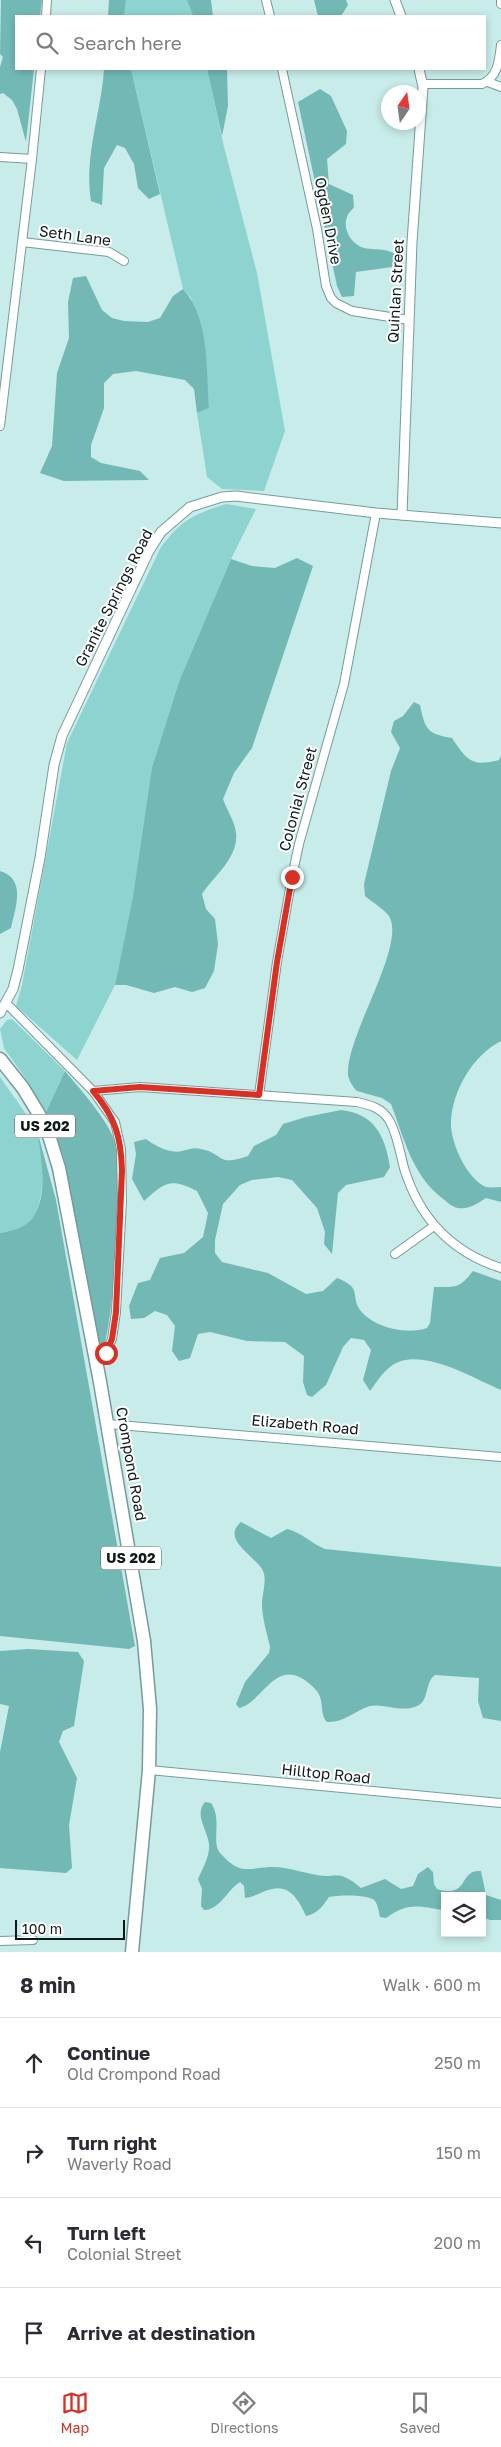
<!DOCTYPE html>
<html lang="en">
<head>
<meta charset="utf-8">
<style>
	body { margin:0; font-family:"Golos Text",sans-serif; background:#f2f2f3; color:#2b2b33 }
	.controls { position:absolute; right:15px; bottom:15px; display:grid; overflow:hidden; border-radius:0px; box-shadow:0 2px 8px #0003 }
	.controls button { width:45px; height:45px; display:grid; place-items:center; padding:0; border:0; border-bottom:1px solid #e1e1e2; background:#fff; color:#2b2b33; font:25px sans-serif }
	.compass { position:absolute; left:381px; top:85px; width:45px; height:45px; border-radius:50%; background:#fff; box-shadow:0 2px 8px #0003; rotate:13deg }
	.scale { position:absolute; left:15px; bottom:12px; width:110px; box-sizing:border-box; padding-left:5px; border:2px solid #0b1918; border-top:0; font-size:14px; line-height:18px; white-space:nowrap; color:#0b1918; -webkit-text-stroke:4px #fff; paint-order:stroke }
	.stop { position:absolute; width:15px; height:15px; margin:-11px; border:4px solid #d93025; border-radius:50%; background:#fff }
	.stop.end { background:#d93025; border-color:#fff; box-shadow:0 1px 5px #0008 }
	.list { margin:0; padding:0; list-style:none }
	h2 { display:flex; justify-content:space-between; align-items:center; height:65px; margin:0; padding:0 20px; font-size:21px }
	h2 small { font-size:16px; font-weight:400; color:#7c7c81 }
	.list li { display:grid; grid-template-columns:32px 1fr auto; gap:15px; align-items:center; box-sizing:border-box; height:90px; padding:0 20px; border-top:1px solid #e1e1e2 }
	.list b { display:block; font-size:19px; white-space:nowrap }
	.list p { margin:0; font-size:16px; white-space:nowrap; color:#7c7c81 }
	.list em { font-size:16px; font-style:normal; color:#7c7c81 }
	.icon { flex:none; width:28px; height:28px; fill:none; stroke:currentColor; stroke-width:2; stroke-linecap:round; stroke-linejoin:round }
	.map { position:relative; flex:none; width:501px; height:1952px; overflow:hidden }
	.search { position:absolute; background:#fff; box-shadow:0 2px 8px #0003; left:15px; right:15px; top:15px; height:55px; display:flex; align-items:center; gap:12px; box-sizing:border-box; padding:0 18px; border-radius:0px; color:#7c7c81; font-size:19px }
	.sheet { height:425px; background:#fff }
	nav { display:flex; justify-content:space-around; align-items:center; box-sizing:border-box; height:70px; border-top:1px solid #e1e1e2; background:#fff; font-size:14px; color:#7c7c81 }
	nav a { display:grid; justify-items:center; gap:2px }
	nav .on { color:#d93025 }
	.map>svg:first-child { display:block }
	.green { fill:#8dd4d0 }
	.forest { fill:#72b9b5 }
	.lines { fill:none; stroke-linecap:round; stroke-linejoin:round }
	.minor-casing { stroke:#789b99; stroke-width:10 }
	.tertiary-casing { stroke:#789b99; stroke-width:11 }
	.trunk-casing { stroke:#789b99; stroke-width:15 }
	.minor { stroke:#fff; stroke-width:8 }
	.tertiary { stroke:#fff; stroke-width:9 }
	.trunk { stroke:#fff; stroke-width:12 }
	.route { stroke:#d93025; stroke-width:6 }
	.labels { text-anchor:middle; stroke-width:4; stroke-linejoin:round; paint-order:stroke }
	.shield { fill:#fff; stroke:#545e5d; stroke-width:1 }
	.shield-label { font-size:14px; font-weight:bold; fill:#0b1918 }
	.street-label { font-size:15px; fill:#0b1918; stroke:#fff }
</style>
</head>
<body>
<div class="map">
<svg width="501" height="1952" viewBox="0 0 501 1952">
	<rect width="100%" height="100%" fill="#c7ece9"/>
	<g class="green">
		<polygon points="126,0 187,0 193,16 124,16"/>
		<polygon points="131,69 207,69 224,147 257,273 285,431 264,491 222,489 207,477 197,413 209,408 191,298 183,289"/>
		<path d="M226,504L256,509L231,559L180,679L115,985L77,1060L16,1006L22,985L67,743L161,547C183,519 192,515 226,504Z"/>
		<polygon points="12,1019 65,1071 46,1112 28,1082 4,1048 0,1029 7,1020"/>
		<path d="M0,1077C12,1095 27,1113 37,1133C46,1151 45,1203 32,1220C24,1229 10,1231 0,1233Z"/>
	</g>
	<g class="forest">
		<polygon points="1,0 42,0 40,16 16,16 16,69 34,69 26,142 17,109 12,100 3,93 0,94 0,67 3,57 0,54"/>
		<polygon points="109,0 126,0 124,16 108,16"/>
		<polygon points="187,0 211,0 213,16 193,16"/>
		<polygon points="314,0 346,0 348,5 341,16 318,16"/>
		<path d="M104,69H131L160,194L149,199L138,188L134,164L125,148L117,145L104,168L102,205L91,201C84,154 101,115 104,69Z"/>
		<polygon points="207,69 227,69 228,106 222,136"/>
		<path d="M320,89L331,96L347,131L346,144L327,159L329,184L353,195L354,207C352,210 348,213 347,217C342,229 352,245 364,248C379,251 385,247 399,256L392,267L356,272L354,296L342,297L337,286L298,102Z"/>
		<path d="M86,276L102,310L112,318L124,321L148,322L160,318L173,296L183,289C210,319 206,370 209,408L197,413L194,389L185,380L136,371L113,374L104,383V408L91,445V457L101,463L140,471L149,480L64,481L40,473L52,446L57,373L69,338L68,302L73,278Z"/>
		<path d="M297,558L313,566L252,748L234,773L223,799C227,810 235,822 236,833C239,857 214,876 202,894L206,909L215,919L218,944L214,971L205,988L192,992L175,987L154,993L126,985H115L133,897L152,768L180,679L231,559L252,566L275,568Z"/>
		<path d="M414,702L420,705C425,729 427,734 452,738C467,761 473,767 499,760L501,756V1041C473,1055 452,1091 451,1122C450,1142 467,1179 486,1187C490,1188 496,1187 501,1187V1202L486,1198C478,1203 469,1210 458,1208C452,1207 447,1202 442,1198C412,1175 404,1138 391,1104L382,1098L357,1091C353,1087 349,1081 348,1075C345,1037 407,945 389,916C384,909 372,902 365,896L364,884L391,771L400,748L391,732L394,721L403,716Z"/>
		<path d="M0,871C27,879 15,909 11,928L0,934Z"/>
		<path d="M65,1071C79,1088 110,1122 115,1143C119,1163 118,1187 117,1208C116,1254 114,1302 104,1348L100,1349L64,1158L46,1112Z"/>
		<path d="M341,1110C375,1114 385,1136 390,1167L384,1177L346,1185L338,1193L332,1254L324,1244L325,1232L317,1208L292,1180L278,1177L252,1180L240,1185L223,1204L215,1240V1253L222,1262L268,1273L306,1294L323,1291L337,1278C363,1288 350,1295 360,1310C374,1328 407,1335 427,1328L430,1323L434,1287C456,1287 459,1289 473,1271L501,1281V1390C473,1378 417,1344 390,1367C382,1373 376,1383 370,1391L363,1380L371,1350L364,1340L351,1338L343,1347L326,1385L312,1397L307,1395L303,1382L304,1356L285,1342L247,1341L210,1332L198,1334L190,1358L179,1361L172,1351L175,1326L167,1315L155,1311L144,1318L131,1319L129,1306L138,1283L150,1280L160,1258L184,1253L203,1237L208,1213L197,1191C170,1177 164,1183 144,1201L132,1179L136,1154L134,1142L146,1139C155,1146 170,1154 182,1151C190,1149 193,1147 201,1149C225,1154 216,1167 248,1156L254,1146L276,1135L283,1124L306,1117Z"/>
		<path d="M38,1134L56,1200L135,1646L129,1649L0,1636V1233C11,1231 25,1228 32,1219C49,1195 41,1160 38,1134Z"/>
		<path d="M241,1522L271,1538L287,1529C301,1532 312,1544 325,1549L501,1567V1721L483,1718L478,1701L479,1678L435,1675C425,1682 429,1699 419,1705C404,1714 384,1703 370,1706C354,1711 344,1723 327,1722C319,1714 325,1700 316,1690C277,1649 265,1702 239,1708L236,1704L245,1682L269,1653L270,1647C267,1633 262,1618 262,1604C262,1594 268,1578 262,1569C253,1555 221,1539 241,1522Z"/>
		<polygon points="28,1649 78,1652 84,1661 74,1726 63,1731 59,1742 77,1778 69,1825 72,1868 66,1873 0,1868 0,1752 9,1706 0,1704 0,1651"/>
		<path d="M205,1802L211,1803C223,1820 210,1843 221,1854C239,1874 246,1869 269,1867C288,1866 308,1875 326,1876C332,1876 337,1875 342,1876C350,1879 355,1883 361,1888L385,1879L401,1889L413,1886L418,1874L428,1867L433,1872L434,1884L437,1889C470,1899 458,1869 481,1871L486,1895L501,1900V1920H490L482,1917V1896H445V1922L443,1910C418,1906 408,1902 386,1918L380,1917C379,1912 378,1905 375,1901C370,1894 338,1895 329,1897C323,1906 317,1914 306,1916C300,1902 290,1884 272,1889C262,1891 255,1897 245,1898L244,1886L240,1882C227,1890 220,1910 204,1910L201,1906L202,1889L198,1879C203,1868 210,1856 209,1844C207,1829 194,1815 205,1802Z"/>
	</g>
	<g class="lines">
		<defs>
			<g id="minor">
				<polyline points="266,0 270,16"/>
				<polyline points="501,0 501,4"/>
				<polyline points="46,16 47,0"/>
				<polyline points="282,69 317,229 326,286 331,298 336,303 352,311 409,320"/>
				<polyline points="488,82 501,87"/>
				<path d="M423,84H482C498,77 499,61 501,45"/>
				<polyline points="0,157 32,159"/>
				<polyline points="22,242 109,252 124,261"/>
				<polyline points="0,426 32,159 41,69"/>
				<polyline points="6,1003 93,1091 115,1122 121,1149 122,1201 116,1312 112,1339 106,1353"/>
				<path d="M93,1091L140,1087L357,1102C370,1105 382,1108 389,1120C397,1133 400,1153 404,1168C419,1217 451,1252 501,1268"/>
				<polyline points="259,1095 277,962 292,877 299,844 344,684 376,513"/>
				<polyline points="395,1254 434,1226"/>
				<polyline points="107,1424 501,1457"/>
				<polyline points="149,1770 501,1803"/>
				<polyline points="0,1941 33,1940"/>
			</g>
			<g id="tertiary">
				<polyline points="395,0 401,16"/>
				<polyline points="402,515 412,242 423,87 419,69"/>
				<polyline points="0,1013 13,989 18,970 40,858 54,765 62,736 149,551 161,532 190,507 222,497 236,496 376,513 501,523"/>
			</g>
			<polyline id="trunk" points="0,1059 23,1088 37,1111 47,1129 59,1168 100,1382 144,1641 150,1709 149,1770 132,1952"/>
		</defs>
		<use href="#minor" class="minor-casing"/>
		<use href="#tertiary" class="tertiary-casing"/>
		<use href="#trunk" class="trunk-casing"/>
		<use href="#minor" class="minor"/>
		<use href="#tertiary" class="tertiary"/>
		<use href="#trunk" class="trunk"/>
	</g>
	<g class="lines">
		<path class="route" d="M106,1353L112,1339L116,1312L122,1170C121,1136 115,1117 93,1091L140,1087L259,1095L277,962L292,877"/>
	</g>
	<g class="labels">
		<g class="shield">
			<rect x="15" y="1114.5" width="60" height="23" rx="4"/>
			<rect x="101" y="1546.5" width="60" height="23" rx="4"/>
		</g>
		<g class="shield-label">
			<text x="45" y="1131">US 202</text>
			<text x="131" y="1563">US 202</text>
		</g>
		<g class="street-label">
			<text transform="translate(328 221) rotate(79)" y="5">Ogden Drive</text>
			<text transform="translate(75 236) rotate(8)" y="5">Seth Lane</text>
			<text transform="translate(396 291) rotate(-87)" y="5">Quinlan Street</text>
			<text transform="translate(114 598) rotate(-63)" y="5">Granite Springs Road</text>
			<text transform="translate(298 799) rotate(-75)" y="5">Colonial Street</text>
			<text transform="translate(305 1425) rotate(5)" y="5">Elizabeth Road</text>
			<text transform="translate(131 1464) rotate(80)" y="5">Crompond Road</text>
			<text transform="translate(326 1774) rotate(6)" y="5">Hilltop Road</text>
		</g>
	</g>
</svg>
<div class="controls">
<button><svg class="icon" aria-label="layers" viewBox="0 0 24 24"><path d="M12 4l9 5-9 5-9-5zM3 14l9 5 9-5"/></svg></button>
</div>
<svg class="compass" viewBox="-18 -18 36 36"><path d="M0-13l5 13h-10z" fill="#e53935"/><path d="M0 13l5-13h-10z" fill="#7c7c81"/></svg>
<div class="scale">100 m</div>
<div class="stop" style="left:106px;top:1353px"></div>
<div class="stop end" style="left:292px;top:877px"></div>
<div class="search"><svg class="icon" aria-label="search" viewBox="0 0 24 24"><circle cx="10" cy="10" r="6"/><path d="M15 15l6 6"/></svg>Search here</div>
</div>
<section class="sheet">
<h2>8 min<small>Walk · 600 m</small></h2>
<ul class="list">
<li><svg class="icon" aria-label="ahead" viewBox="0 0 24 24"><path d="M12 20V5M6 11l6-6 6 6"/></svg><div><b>Continue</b><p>Old Crompond Road</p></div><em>250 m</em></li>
<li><svg class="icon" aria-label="right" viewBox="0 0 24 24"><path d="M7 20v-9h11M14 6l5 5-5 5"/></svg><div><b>Turn right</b><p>Waverly Road</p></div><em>150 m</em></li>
<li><svg class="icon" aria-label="left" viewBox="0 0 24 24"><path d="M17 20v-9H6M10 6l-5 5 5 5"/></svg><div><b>Turn left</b><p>Colonial Street</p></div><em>200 m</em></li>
<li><svg class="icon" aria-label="arrive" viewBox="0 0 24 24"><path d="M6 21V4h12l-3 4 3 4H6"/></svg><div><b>Arrive at destination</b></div></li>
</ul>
</section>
<nav>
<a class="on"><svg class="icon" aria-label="map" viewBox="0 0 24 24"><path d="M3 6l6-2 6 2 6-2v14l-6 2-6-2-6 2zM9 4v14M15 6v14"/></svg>Map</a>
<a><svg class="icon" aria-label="directions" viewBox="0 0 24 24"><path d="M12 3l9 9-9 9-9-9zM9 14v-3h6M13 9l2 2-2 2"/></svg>Directions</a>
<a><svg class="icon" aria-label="saved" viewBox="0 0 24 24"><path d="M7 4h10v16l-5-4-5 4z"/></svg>Saved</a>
</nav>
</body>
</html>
